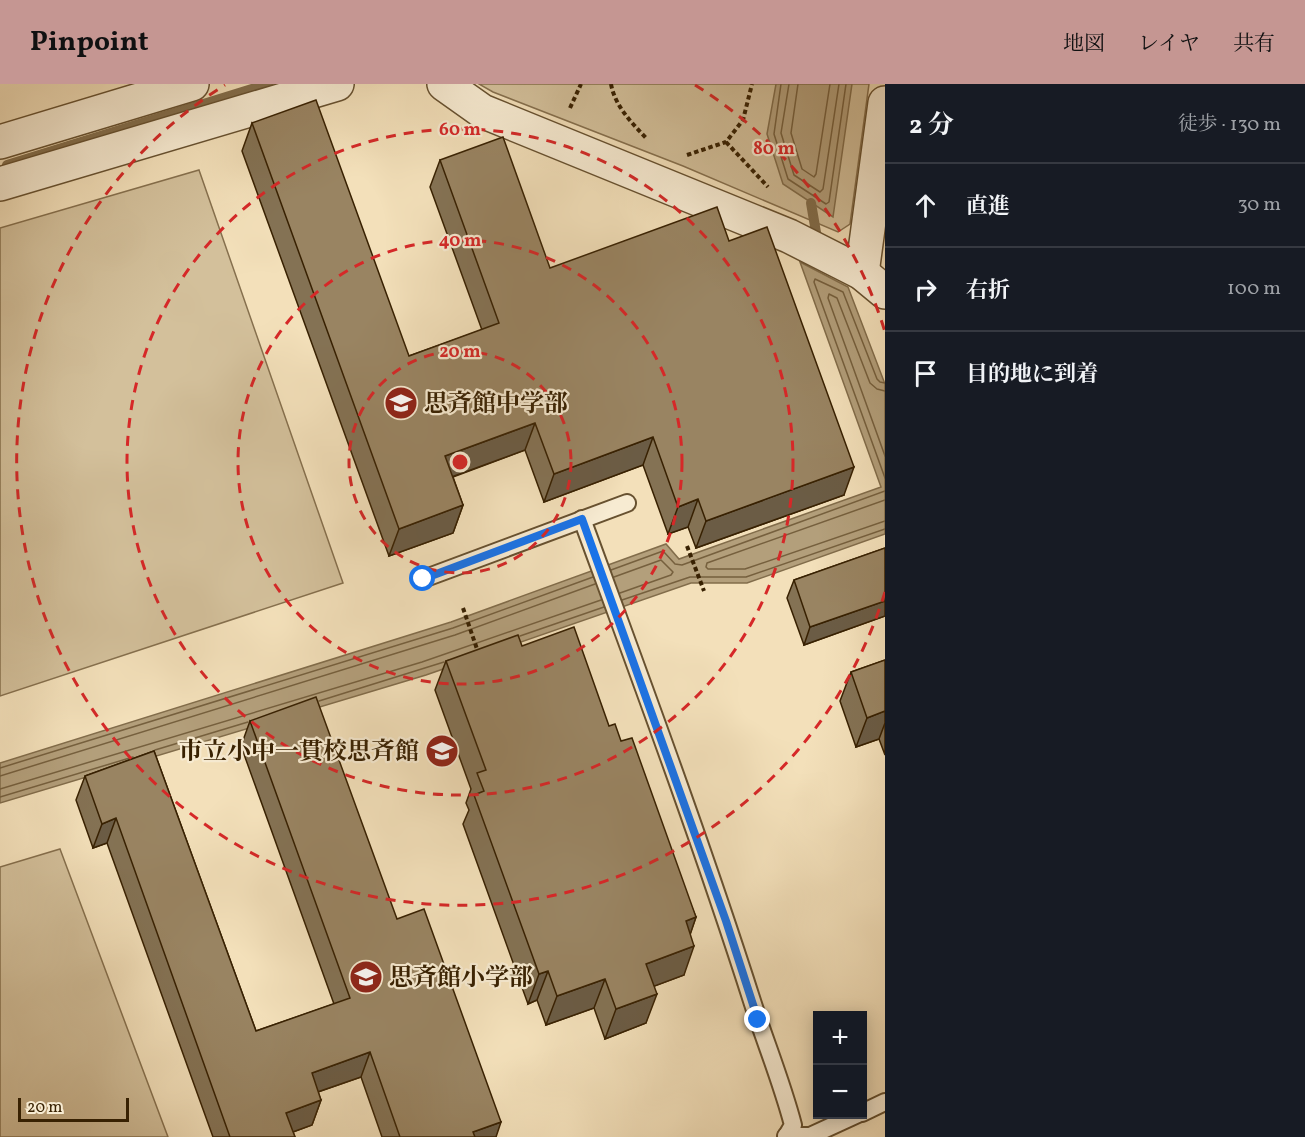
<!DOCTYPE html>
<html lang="ja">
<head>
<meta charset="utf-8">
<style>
	body { margin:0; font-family:Vollkorn,"Noto Serif JP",serif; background:#242831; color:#f1f3f6 }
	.controls { position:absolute; right:18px; bottom:18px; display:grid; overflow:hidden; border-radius:0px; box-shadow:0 3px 15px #0003 }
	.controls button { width:54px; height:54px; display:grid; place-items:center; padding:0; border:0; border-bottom:2px solid #363941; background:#171b24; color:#f1f3f6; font:30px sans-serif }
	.scale { position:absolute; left:18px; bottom:15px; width:111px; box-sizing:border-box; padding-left:6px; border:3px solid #382102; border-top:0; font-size:16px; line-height:21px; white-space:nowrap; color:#382102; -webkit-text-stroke:4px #f7ebd2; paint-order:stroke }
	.stop { position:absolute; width:18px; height:18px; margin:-14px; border:4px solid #1a73e8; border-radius:50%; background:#fff }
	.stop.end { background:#1a73e8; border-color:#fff; box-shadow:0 2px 6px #0008 }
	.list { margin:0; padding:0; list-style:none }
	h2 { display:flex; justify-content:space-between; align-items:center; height:78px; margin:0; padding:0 24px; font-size:26px }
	h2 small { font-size:20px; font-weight:400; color:#9ea1a6 }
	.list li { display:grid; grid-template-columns:39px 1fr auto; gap:18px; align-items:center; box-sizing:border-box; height:84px; padding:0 24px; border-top:2px solid #363941 }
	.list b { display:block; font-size:22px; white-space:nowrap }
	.list em { font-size:20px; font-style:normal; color:#9ea1a6 }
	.icon { flex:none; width:33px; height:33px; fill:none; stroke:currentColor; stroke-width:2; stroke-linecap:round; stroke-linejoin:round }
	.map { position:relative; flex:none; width:885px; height:1053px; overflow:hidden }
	header { display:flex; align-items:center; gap:36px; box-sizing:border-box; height:84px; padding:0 30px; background:#c59692; color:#111 }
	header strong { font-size:28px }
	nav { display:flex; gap:33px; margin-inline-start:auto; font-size:21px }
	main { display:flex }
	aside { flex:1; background:#171b24 }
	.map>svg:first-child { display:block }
	.green { fill:#d3c09b; stroke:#86704e; stroke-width:1.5 }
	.water { fill:#b39f7b; stroke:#826d4b; stroke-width:1.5 }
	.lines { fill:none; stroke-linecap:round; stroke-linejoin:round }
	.shore { stroke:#76603e; stroke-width:1.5 }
	.stream { stroke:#826d4b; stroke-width:10 }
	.lane-casing { stroke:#675130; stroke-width:20 }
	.street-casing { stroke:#675130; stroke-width:36 }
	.path { stroke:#382102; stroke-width:4; stroke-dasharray:4.5 3; stroke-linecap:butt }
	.lane { stroke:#f7ebd2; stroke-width:16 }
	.street { stroke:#f7ebd2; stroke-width:33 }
	.wall { fill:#847254; stroke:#382102; stroke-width:1.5 }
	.shaded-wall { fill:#6b5c45; stroke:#382102; stroke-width:1.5 }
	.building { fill:#998462; stroke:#382102; stroke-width:1.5 }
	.route { stroke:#1a73e8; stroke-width:8 }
	.ring { fill:none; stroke:#d62828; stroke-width:3; stroke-dasharray:10 8 }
	.labels { text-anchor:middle; stroke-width:4.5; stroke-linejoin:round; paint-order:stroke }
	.poi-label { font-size:24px; font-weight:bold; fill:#382102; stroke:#f7ebd2; text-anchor:start }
	.centre { fill:#d62828; stroke:#f7ebd2; stroke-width:3 }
	.ring-label { font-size:18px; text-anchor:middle; font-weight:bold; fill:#d62828; stroke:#f7ebd2; stroke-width:4.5; stroke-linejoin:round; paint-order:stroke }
</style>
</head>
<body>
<header>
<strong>Pinpoint</strong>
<nav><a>地図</a><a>レイヤ</a><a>共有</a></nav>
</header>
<main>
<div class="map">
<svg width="885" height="1053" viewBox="0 0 885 1053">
	<rect width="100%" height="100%" fill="#f3e0ba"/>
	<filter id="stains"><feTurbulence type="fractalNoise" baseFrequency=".00333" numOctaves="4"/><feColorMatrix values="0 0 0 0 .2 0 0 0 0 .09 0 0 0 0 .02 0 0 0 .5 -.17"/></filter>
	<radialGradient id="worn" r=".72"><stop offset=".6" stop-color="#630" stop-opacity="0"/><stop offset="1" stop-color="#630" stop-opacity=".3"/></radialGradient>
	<g class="green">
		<polygon points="479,0 869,0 850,140 838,148 683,82 493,8"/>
		<polygon points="199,86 343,499 0,612 0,144"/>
		<polygon points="60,765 168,1053 0,1053 0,783"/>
	</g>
	<g class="water">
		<polygon points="776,0 852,0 833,133 783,100 767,50"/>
		<polygon points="800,178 848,203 885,300 885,450 747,499 691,499 426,591 0,719 0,679 451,538 666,460 679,475 881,403"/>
	</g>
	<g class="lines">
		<g class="shore">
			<polyline points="781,0 774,50 788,95 826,120 829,118 846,0"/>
			<polyline points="789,0 781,49 794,91 820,108 823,105 839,0"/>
			<polyline points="798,0 791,49 802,85 814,93 816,90 830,0"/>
			<polyline points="885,299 880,298 877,295 843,208 815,195 814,198 885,394"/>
			<polyline points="885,307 877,305 870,299 837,214 829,210 828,214 885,372"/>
			<polyline points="885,416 707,479 706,483 708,485 745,485 885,437"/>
			<polyline points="611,486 663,467 675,480 682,481 885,407"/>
			<polyline points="614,493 661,476 673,488 671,491 620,509"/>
			<polyline points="622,516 690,493 746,493 885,445"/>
			<polyline points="520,552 604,523"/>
			<polyline points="319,617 444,578"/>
			<polyline points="155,666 248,638"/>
			<polyline points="0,684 453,544 593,493"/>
			<polyline points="0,692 455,551 595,500"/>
			<polyline points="0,705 422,578 601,516"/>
			<polyline points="0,713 133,673"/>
		</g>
		<g class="stream">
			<polyline points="7,81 268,0"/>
			<polyline points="811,119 818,160"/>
		</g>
		<defs>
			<g id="lane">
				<path d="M582,435C641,596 701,757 753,920C766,960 782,999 793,1041L786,1053"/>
				<polyline points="423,495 627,419"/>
				<polyline points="862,1029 885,1018"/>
				<polyline points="786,1052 810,1052 858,1030"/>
			</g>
			<g id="street">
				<polyline points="444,0 482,27 789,152 862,189 885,208"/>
				<polyline points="0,58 192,0"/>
				<polyline points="0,100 337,0"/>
				<polyline points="862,189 885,19"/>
			</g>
		</defs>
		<use href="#lane" class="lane-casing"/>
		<use href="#street" class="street-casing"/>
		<g class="path">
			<path d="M611,0C615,22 631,38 646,54"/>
			<polyline points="570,24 581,0"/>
			<polyline points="726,58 768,103"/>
			<polyline points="687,71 726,58 743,36 752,0"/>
			<polyline points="687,462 704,507"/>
			<polyline points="463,524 478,568"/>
		</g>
		<use href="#lane" class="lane"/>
		<use href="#street" class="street"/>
	</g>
	<g class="wall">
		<polygon points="252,39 409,272 482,246 430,103 440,76 550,184 729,157 844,411 696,464 688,443 668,450 643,381 544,418 525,366 453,393 463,421 453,449 389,472 242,67"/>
		<polygon points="885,464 885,532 804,561 787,514 794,496"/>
		<polygon points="522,562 609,642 621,657 696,833 690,850 684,891 654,902 646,939 605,955 594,924 546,941 537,916 528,920 463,740 469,726 466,719 471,705 435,606 446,577"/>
		<polygon points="885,576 885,671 879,655 856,663 840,617 851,588"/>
		<polygon points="250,637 397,835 496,1053 382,1053 361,993 318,1008 321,1016 312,1041 293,1048 295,1053 213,1053 107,759 93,764 76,716 85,692 154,667 256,947 334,920 241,662"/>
	</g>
	<g class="shaded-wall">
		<polygon points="535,339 525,366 435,399 445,372"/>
		<polygon points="653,353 643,381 544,418 554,390"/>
		<polygon points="854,383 844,411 696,464 706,437"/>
		<polygon points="698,415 688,443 668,450 678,423"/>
		<polygon points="463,421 453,449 389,472 399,445"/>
		<polygon points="885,517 885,532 804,561 810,543"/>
		<polygon points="885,627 885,639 879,655 856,663 867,634"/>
		<polygon points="116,734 107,759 93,764 102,740"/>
		<polygon points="696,833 686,863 686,837"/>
		<polygon points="694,862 684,891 636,909 646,880"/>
		<polygon points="548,887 537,916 528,920 539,890"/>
		<polygon points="605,895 594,924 546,941 557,912"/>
		<polygon points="657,910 646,939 605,955 616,925"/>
		<polygon points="370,968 361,993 303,1013 312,989"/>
		<polygon points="321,1016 312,1041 279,1053 286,1029"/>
		<polygon points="501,1038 496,1053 471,1053 473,1048"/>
	</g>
	<g class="building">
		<polygon points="316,16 409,272 499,239 440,76 503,53 550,184 717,123 729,157 767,143 854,383 706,437 698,415 678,423 653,353 554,390 535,339 445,372 463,421 399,445 252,39"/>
		<polygon points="885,464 885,517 810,543 794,496"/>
		<polygon points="574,543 609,642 615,640 621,657 632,654 696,833 686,837 694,862 646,880 657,910 616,925 605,895 557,912 548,887 539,890 474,711 484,707 477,689 486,686 446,577 518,551 522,562"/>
		<polygon points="885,576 885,627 867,634 851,588"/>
		<polygon points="316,613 397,835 424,825 501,1038 473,1048 475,1053 400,1053 370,968 312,989 321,1016 286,1029 295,1053 230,1053 116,734 102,740 85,692 154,667 256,947 350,914 250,637"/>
	</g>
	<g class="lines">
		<polyline class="route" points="423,495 582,435 726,837 758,936"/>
	</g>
	<g class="ring">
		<circle cx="460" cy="378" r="111"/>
		<circle cx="460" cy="378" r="222"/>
		<circle cx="460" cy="378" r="333"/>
		<path d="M885 508A444 444 0 1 1 225 1M695 1A444 444 0 0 1 885 248"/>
	</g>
	<defs>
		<symbol id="school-disc" viewBox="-11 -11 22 22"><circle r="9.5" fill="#8f2418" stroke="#f7ebd2"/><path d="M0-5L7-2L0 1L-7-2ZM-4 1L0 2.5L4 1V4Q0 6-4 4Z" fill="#fff"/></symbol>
	</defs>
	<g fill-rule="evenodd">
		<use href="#school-disc" x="382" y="300" width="38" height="38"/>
		<use href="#school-disc" x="423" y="648" width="38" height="38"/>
		<use href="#school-disc" x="347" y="874" width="38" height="38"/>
	</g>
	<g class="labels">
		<g class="poi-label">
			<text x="424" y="327">思斉館中学部</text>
			<text x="419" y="675" text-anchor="end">市立小中一貫校思斉館</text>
			<text x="389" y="901">思斉館小学部</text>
		</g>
	</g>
	<circle cx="460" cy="378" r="9" class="centre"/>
	<g class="ring-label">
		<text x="460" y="51">60 m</text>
		<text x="774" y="70">80 m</text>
		<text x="460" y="162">40 m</text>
		<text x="460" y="273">20 m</text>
	</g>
	<rect width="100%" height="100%" filter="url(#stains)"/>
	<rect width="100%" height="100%" fill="url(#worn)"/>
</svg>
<div class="controls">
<button>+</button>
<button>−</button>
</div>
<div class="scale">20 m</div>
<div class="stop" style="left:423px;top:495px"></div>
<div class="stop end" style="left:758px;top:936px"></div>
</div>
<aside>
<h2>2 分<small>徒歩 · 130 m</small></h2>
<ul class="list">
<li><svg class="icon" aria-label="ahead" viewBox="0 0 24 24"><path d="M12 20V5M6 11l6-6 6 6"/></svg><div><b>直進</b></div><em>30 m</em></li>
<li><svg class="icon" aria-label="right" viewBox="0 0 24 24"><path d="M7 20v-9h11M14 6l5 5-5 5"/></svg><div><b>右折</b></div><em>100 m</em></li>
<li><svg class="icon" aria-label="arrive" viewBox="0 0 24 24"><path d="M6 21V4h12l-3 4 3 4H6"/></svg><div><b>目的地に到着</b></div></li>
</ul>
</aside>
</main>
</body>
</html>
